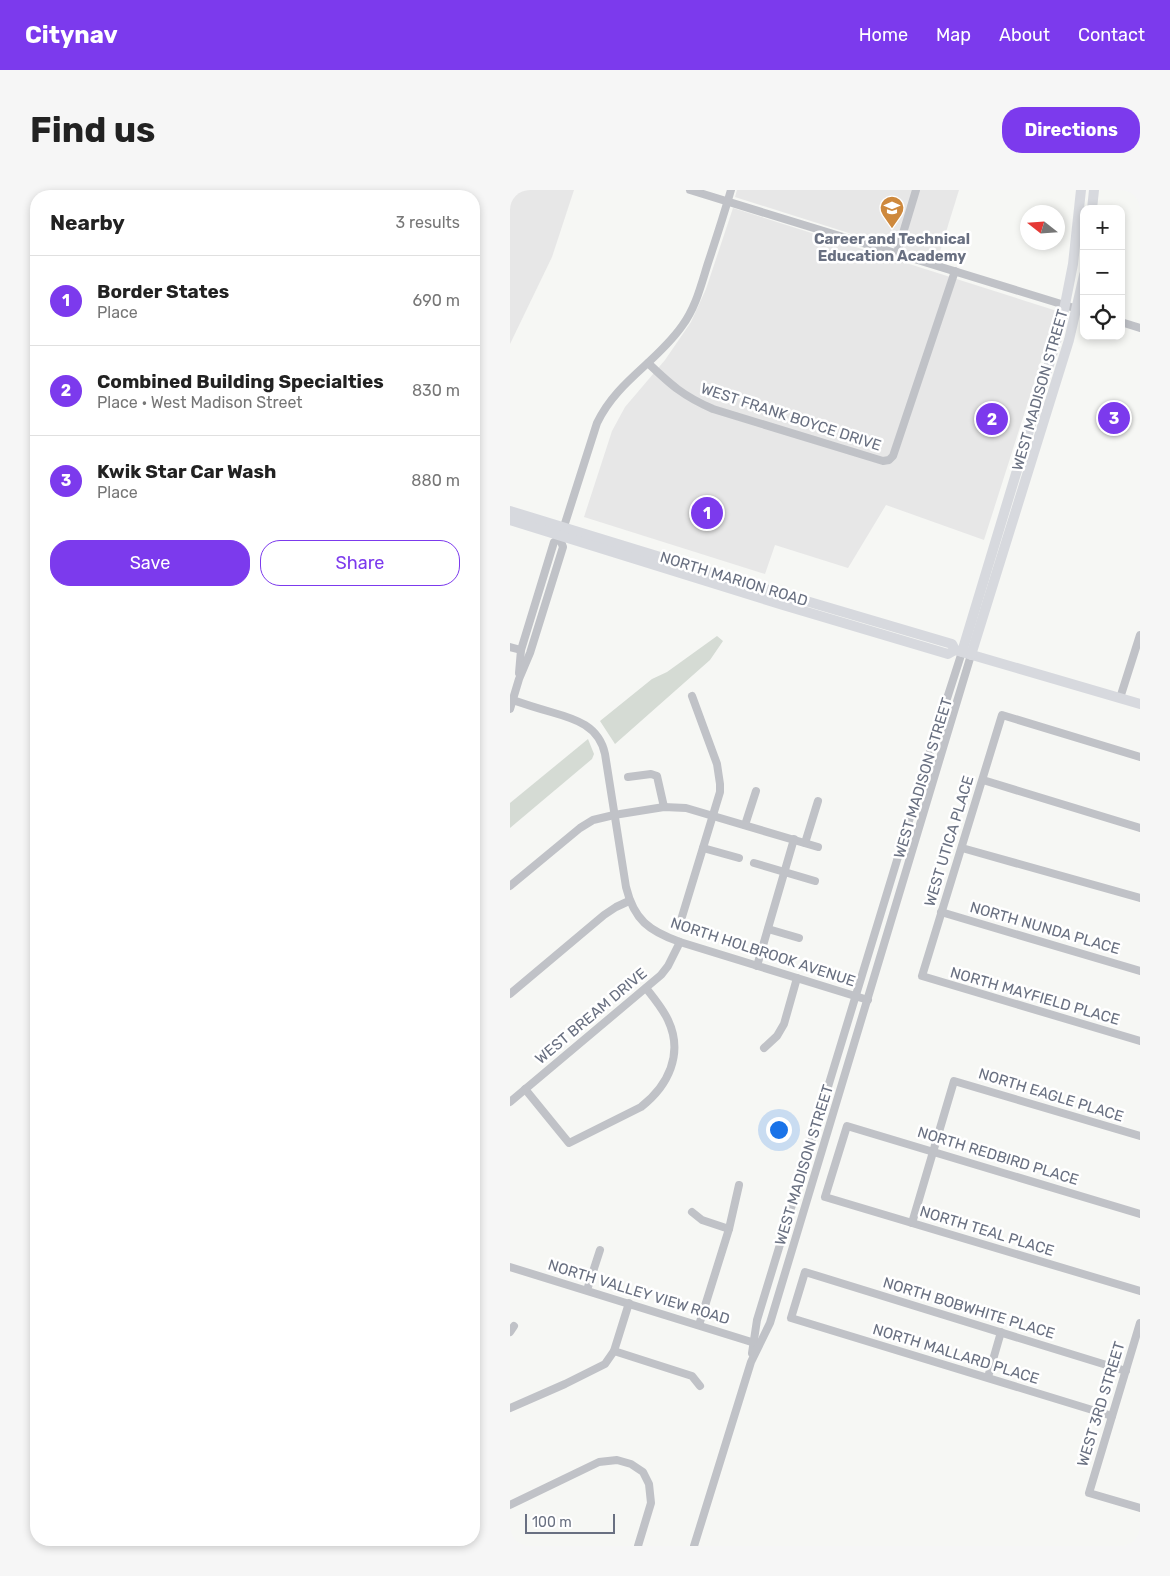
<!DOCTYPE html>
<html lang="en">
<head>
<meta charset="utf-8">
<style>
	body { margin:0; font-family:Rubik,sans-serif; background:#f6f6f6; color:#222 }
	.controls { position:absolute; right:15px; top:15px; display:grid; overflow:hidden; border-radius:10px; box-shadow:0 2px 8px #0003 }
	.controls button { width:45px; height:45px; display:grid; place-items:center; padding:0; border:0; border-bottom:1px solid #e0e0e0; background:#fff; color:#222; font:25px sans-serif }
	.compass { position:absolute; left:510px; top:15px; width:45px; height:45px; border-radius:50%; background:#fff; box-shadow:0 2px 8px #0003; rotate:287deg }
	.scale { position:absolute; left:15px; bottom:12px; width:90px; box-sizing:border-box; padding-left:5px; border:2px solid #697081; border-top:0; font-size:14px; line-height:18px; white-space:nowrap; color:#697081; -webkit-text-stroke:4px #fff; paint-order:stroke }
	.you { position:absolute; left:268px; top:939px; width:18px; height:18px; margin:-12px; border:4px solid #fff; border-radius:50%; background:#1a73e8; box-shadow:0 0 0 8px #1a73e833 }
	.badge { display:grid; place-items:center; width:32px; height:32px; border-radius:50%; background:#7c3aed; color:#fff; font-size:16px; font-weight:700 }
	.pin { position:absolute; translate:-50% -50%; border:2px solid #fff; box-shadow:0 1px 5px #0006 }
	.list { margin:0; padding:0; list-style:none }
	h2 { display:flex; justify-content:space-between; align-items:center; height:65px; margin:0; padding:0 20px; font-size:21px }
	h2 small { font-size:16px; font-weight:400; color:#767676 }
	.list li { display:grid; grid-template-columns:32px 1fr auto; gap:15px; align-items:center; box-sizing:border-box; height:90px; padding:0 20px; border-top:1px solid #e0e0e0 }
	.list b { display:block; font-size:19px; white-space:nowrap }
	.list p { margin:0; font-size:16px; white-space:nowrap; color:#767676 }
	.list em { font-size:16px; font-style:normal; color:#767676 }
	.actions { display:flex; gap:10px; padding:15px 20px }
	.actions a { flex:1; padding:11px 0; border:1px solid #7c3aed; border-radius:20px; text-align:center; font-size:18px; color:#7c3aed }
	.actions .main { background:#7c3aed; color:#fff }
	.icon { flex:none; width:28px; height:28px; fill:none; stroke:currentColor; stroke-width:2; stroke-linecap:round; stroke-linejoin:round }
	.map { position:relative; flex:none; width:630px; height:1356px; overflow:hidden; border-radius:20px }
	header { display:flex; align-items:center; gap:30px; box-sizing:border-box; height:70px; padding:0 25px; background:#7c3aed; color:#fff }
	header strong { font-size:24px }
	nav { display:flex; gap:28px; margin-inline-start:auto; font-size:18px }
	.intro { display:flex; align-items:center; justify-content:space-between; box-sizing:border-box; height:120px; padding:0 30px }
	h1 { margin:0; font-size:35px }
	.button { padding:12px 22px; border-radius:20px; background:#7c3aed; color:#fff; font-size:18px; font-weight:700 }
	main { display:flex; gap:30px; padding:0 30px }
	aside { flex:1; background:#fff; border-radius:20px; box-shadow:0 2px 8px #0003 }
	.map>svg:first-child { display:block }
	.built { fill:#e7e7e7 }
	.green { fill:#d5dbd4 }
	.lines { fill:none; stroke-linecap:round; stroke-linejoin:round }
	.minor { stroke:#c0c2c7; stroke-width:8 }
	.major { stroke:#d7d9de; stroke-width:10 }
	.labels { text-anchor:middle; stroke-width:5; stroke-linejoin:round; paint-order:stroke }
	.poi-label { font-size:15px; font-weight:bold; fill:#697081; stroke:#fff }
	.street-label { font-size:15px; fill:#697081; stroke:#fff }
</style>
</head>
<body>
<header>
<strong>Citynav</strong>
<nav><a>Home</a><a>Map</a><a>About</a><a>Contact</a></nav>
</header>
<div class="intro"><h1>Find us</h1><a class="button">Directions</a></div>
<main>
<aside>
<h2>Nearby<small>3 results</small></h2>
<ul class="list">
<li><span class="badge">1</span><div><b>Border States</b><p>Place</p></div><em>690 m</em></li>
<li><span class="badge">2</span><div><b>Combined Building Specialties</b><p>Place · West Madison Street</p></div><em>830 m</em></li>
<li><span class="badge">3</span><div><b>Kwik Star Car Wash</b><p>Place</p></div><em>880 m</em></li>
</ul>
<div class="actions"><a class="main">Save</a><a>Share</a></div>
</aside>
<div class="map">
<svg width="630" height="1356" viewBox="0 0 630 1356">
	<rect width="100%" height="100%" fill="#f6f7f4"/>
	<g class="built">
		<polygon points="0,0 64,0 42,67 0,154"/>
		<polygon points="227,0 449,0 427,71 225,7"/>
		<polygon points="223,18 547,121 474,350 376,315 338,378 265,355 255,384 74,327 102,241 115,217 155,170 181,132 196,99"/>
	</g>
	<g class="green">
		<polygon points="207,446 213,451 200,470 105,554 90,531 142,489 157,482"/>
		<polygon points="78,549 84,564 82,569 0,638 0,613"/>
	</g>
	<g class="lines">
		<g class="minor">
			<polyline points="180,0 574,121"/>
			<polyline points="387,63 406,0"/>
			<polyline points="611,132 630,138"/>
			<path d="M138,173C161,195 173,206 203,219L373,271L379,270L383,266L445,81"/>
			<polyline points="0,457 11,460"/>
			<polyline points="9,483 11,460 44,352 50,349"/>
			<polyline points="610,508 630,445"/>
			<path d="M0,509C14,514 27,518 41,522C66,529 89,536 95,564L116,697C124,730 139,741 170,752L358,810"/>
			<path d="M0,519L9,489L20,463L53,357L50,349L87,233C107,191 146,173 172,136C186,117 191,95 198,73C206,49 214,24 221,0"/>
			<polyline points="630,567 492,525 412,786 630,851"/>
			<polyline points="118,587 141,584 147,586 154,617"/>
			<polyline points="473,590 630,638"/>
			<polyline points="235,635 246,601"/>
			<polyline points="295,653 308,611"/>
			<polyline points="193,658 229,668"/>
			<polyline points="452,658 630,708"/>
			<polyline points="244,673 305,691"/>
			<polyline points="0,696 70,638 83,630 104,625 154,617 176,618 308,657"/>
			<polyline points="431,722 630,781"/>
			<polyline points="171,730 203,625 210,602 210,594 207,574 182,506"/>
			<polyline points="258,739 289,748"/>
			<polyline points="247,776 284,649"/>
			<polyline points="0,804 94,725 106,717 119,711"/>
			<polyline points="254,858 267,846 274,834 287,788"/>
			<path d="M15,899L59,953L131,917C158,896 174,864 158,830C153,819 144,808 136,798"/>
			<polyline points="0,912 151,785 158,776 170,752"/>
			<polyline points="182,1022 192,1030 219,1039"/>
			<polyline points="630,1024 337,936 315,1007 630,1101"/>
			<polyline points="402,1033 444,891 630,946"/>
			<polyline points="0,1077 248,1154"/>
			<polyline points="77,1100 90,1060"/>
			<polyline points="630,1133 579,1303 630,1318"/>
			<polyline points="189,1135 219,1039 229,995"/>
			<polyline points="0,1142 4,1136"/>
			<polyline points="104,1161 182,1186 190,1196"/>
			<polyline points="242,1163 247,1130 423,552 452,462"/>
			<polyline points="478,1187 491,1142"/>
			<polyline points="0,1218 55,1194 95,1174 104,1161 119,1113"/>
			<polyline points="602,1226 281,1128 295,1082 616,1181"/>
			<polyline points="0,1315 89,1272 107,1270 121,1274 133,1282 139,1294 141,1313 128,1356"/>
			<polyline points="184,1356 241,1172 260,1133 461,465"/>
		</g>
		<g class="major">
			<polyline points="582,19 584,0"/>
			<polyline points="0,321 235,393 442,454 445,460"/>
			<polyline points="0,330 273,415 438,464 445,460 630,514"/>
			<polyline points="452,462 551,135 563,74 571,0"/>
			<polyline points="461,465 559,150 574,85"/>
		</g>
	</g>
	<defs>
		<symbol id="school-pin" viewBox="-11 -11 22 30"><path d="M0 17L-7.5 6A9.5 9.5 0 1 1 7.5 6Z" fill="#ce893d" stroke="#fff"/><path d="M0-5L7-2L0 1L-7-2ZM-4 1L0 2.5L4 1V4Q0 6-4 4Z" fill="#fff"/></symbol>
	</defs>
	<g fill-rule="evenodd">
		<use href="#school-pin" x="368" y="4" width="28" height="38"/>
	</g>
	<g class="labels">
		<g class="poi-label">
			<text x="382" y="54">Career and Technical<tspan x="382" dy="17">Education Academy</tspan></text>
		</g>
		<g class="street-label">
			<text transform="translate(530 200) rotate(-74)" y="5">WEST MADISON STREET</text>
			<text transform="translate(281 227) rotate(18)" y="5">WEST FRANK BOYCE DRIVE</text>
			<text transform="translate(224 389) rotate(17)" y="5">NORTH MARION ROAD</text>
			<text transform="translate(413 588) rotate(-73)" y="5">WEST MADISON STREET</text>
			<text transform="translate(439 651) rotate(-73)" y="5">WEST UTICA PLACE</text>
			<text transform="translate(535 738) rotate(16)" y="5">NORTH NUNDA PLACE</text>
			<text transform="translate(253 762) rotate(18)" y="5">NORTH HOLBROOK AVENUE</text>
			<text transform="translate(525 806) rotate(16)" y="5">NORTH MAYFIELD PLACE</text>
			<text transform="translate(81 826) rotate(-40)" y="5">WEST BREAM DRIVE</text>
			<text transform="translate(541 905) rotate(17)" y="5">NORTH EAGLE PLACE</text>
			<text transform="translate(488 966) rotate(17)" y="5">NORTH REDBIRD PLACE</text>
			<text transform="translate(294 975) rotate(-73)" y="5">WEST MADISON STREET</text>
			<text transform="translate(477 1041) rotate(17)" y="5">NORTH TEAL PLACE</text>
			<text transform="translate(129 1102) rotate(17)" y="5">NORTH VALLEY VIEW ROAD</text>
			<text transform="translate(459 1118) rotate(17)" y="5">NORTH BOBWHITE PLACE</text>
			<text transform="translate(446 1164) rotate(17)" y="5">NORTH MALLARD PLACE</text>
			<text transform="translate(591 1214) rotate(-73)" y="5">WEST 3RD STREET</text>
		</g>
	</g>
</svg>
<div class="controls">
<button>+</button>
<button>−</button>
<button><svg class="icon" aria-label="locate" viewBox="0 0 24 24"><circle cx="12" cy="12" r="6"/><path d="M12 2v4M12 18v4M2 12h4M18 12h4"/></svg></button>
</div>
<svg class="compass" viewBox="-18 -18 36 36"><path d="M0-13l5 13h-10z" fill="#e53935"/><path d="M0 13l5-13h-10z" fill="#767676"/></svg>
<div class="scale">100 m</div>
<div class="you"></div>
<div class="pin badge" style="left:197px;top:323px">1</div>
<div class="pin badge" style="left:482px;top:229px">2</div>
<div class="pin badge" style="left:604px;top:228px">3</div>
</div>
</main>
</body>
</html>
